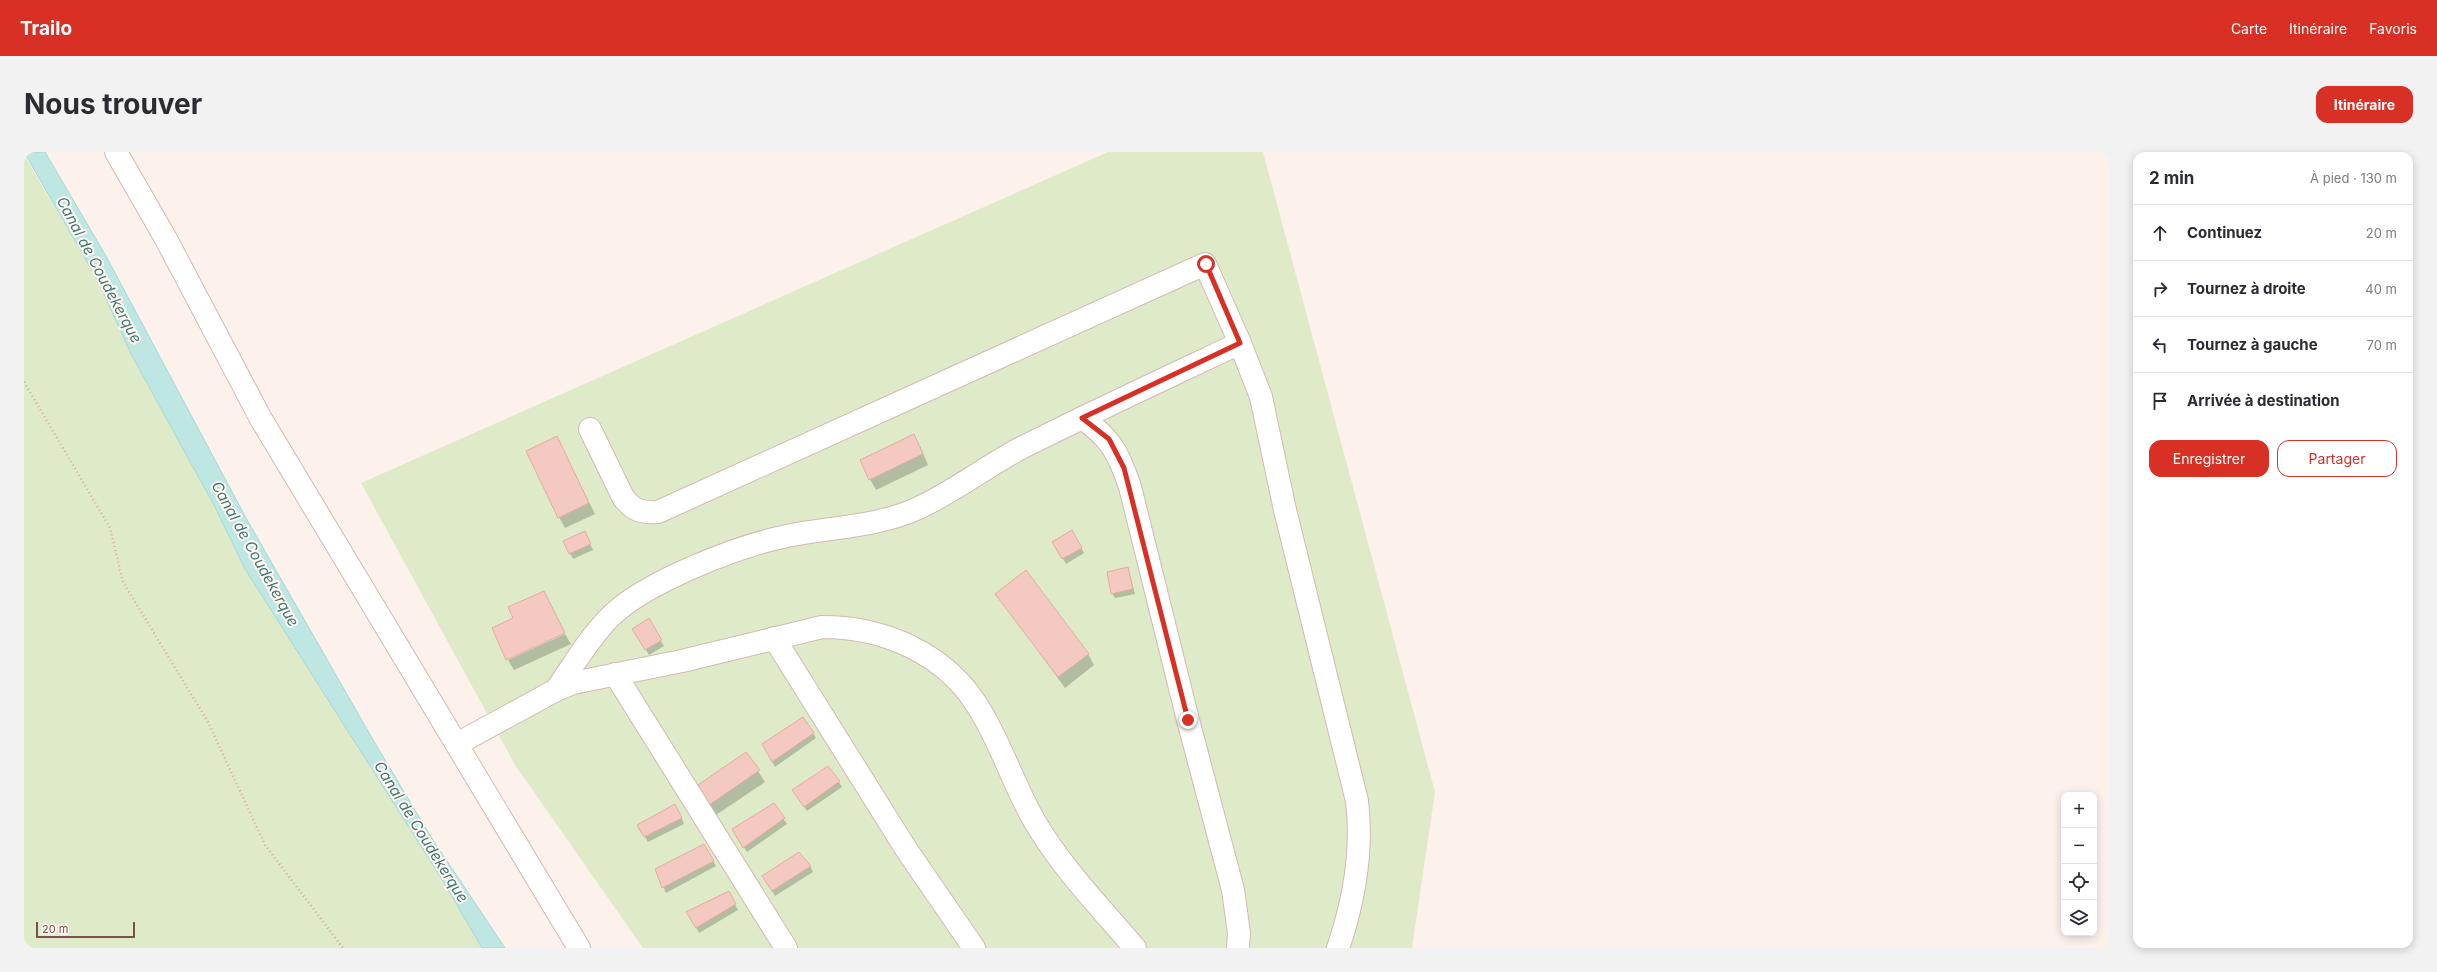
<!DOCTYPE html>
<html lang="fr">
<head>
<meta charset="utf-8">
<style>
	body { margin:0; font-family:Inter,sans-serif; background:#f2f2f3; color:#2b2b33 }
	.controls { position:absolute; right:12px; bottom:12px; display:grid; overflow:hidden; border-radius:8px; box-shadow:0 2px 10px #0003 }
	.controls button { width:36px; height:36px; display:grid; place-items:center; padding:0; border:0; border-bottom:1px solid #e1e1e2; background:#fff; color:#2b2b33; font:20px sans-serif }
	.scale { position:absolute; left:12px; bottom:10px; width:99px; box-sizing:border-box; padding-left:4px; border:2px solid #79524d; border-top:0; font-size:11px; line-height:14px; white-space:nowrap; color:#79524d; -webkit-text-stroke:3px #fff6f1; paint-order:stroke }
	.stop { position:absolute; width:12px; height:12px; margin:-9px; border:3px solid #d93025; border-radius:50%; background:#fff }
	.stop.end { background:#d93025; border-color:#fff; box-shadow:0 1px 4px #0008 }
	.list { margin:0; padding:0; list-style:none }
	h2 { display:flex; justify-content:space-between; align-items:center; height:52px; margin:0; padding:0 16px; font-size:17px }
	h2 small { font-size:13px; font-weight:400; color:#7c7c81 }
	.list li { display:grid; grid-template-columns:26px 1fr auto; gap:12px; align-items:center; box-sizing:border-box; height:56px; padding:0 16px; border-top:1px solid #e1e1e2 }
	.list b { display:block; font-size:15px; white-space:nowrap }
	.list em { font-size:13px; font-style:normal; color:#7c7c81 }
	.actions { display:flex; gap:8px; padding:12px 16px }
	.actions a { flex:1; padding:9px 0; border:1px solid #d93025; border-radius:12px; text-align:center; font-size:14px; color:#d93025 }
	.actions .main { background:#d93025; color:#fff }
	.icon { flex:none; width:22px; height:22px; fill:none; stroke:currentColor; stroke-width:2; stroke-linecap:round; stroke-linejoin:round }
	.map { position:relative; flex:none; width:2085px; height:796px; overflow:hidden; border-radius:12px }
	header { display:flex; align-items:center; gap:24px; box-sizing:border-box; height:56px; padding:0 20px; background:#d93025; color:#fff }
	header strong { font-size:19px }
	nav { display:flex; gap:22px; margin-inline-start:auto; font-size:14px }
	.intro { display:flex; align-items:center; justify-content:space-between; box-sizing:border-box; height:96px; padding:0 24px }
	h1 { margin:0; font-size:28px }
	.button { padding:10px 18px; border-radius:12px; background:#d93025; color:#fff; font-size:14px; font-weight:700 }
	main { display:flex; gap:24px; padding:0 24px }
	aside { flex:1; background:#fff; border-radius:12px; box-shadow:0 2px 10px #0003 }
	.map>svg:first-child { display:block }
	.green { fill:#dfebc8 }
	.water { fill:#bee7e3; stroke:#a4d9d5 }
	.shadow { fill:#0003 }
	.building { fill:#f3c9c2; stroke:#e5aba2 }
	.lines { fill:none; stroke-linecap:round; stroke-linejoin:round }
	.minor-casing { stroke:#d2b9b2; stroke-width:24 }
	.path { stroke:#d8aca4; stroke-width:2.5; stroke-dasharray:1 3; stroke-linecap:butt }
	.minor { stroke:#fff; stroke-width:22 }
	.route { stroke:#d93025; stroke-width:5 }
	.labels { text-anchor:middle; stroke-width:4; stroke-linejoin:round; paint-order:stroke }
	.water-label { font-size:15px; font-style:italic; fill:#3c7672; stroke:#fff6f1 }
</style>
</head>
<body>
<header>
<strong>Trailo</strong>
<nav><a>Carte</a><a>Itinéraire</a><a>Favoris</a></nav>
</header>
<div class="intro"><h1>Nous trouver</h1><a class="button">Itinéraire</a></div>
<main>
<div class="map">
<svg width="2085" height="796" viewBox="0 0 2085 796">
	<rect width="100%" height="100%" fill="#fdf1eb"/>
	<g class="green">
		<polygon points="1084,0 1239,0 1411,640 1388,796 619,796 491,613 337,331"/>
		<polygon points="0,3 74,129 107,202 191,355 221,417 419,729 458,796 0,796"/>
	</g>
	<polygon class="water" points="0,0 21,0 82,104 222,366 348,586 407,685 481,796 458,796 419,729 221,417 191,355 107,202 74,129"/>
	<g class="shadow">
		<polygon points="896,294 904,313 852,338 846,327"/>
		<polygon points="538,296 571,362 541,376 535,365"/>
		<polygon points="1048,379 1060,401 1042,412 1029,390"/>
		<polygon points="563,386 569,398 549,407 540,390"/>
		<polygon points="1104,416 1111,442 1091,446 1088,441"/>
		<polygon points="973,442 1064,502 1070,513 1041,536"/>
		<polygon points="624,468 640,494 625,503 609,477"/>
		<polygon points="541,482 547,492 490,518 484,508"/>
		<polygon points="789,581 792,586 751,615 739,593"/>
		<polygon points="722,601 741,630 692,663 675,633"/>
		<polygon points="815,630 818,635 783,659 772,643"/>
		<polygon points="749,652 763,672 723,700 709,678"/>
		<polygon points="654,658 660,672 624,690 614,673"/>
		<polygon points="680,694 692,714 642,741 632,718"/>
		<polygon points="786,714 789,720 751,744 739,725"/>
		<polygon points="704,740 714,758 675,781 664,760"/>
	</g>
	<g class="building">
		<polygon points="890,282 899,302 845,328 836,308"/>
		<polygon points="533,284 565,351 534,366 502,299"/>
		<polygon points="1048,378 1058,396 1038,407 1028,390"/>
		<polygon points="561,379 567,392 545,402 539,389"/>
		<polygon points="1104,415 1109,437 1087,442 1083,420"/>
		<polygon points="1002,418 1065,502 1034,525 971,442"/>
		<polygon points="520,439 541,481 482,508 468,476 489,466 484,455"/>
		<polygon points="625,466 638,488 621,498 608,477"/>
		<polygon points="779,565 790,581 748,610 738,592"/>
		<polygon points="722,600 736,618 685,653 674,633"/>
		<polygon points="804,614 816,629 780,655 768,638"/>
		<polygon points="750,651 761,666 719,696 708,677"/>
		<polygon points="651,652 658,666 620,685 613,673"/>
		<polygon points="680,692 690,709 638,736 631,717"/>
		<polygon points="775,700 787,714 748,739 738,724"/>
		<polygon points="705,739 712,752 672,776 662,760"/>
	</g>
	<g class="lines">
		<defs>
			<g id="minor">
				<polyline points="92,0 142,87 237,267 555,796"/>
				<path d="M1058,266C1087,286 1095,302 1106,335L1164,568L1209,738L1215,781L1214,796"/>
				<path d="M566,277L599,345C609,359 618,361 634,360L1181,112L1216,191L1237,245L1261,358L1333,649C1339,699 1330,749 1314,796"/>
				<polyline points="750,486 882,697 950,796"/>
				<polyline points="591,522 762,796"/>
				<path d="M532,538C549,514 565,486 586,465C621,430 714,394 763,384C806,375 850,375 890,358C929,341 962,314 999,295C1071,259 1144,225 1216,191"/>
				<path d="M433,592L532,538L549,531L658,509L798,475C861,475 923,502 956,558C978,594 990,634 1011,670C1038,716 1076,755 1111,796"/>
			</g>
		</defs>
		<use href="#minor" class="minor-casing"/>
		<polyline class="path" points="0,230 86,376 99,430 184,570 241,693 319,796"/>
		<use href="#minor" class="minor"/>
	</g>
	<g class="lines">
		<polyline class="route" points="1164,568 1100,316 1085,287 1058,266 1216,191 1182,112"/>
	</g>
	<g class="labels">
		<g class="water-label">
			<text transform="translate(75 118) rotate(62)" y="5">Canal de Coudekerque</text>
			<text transform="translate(231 402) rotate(61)" y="5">Canal de Coudekerque</text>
			<text transform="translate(397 680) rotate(58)" y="5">Canal de Coudekerque</text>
		</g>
	</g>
</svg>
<div class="controls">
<button>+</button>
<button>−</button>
<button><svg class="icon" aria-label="locate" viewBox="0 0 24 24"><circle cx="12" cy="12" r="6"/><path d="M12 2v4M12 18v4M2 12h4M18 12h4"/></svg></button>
<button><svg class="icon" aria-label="layers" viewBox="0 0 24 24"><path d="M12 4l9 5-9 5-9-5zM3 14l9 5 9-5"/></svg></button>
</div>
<div class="scale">20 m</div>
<div class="stop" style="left:1182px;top:112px"></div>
<div class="stop end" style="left:1164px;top:568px"></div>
</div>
<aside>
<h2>2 min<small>À pied · 130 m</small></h2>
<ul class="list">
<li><svg class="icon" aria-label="ahead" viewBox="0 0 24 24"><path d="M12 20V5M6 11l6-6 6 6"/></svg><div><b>Continuez</b></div><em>20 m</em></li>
<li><svg class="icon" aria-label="right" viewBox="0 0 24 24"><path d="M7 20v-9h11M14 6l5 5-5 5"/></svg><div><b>Tournez à droite</b></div><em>40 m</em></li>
<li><svg class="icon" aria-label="left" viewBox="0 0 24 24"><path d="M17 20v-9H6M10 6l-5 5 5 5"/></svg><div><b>Tournez à gauche</b></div><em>70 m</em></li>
<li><svg class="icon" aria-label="arrive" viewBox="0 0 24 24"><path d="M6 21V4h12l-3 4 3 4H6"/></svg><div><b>Arrivée à destination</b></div></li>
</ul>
<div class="actions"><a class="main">Enregistrer</a><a>Partager</a></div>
</aside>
</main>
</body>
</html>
